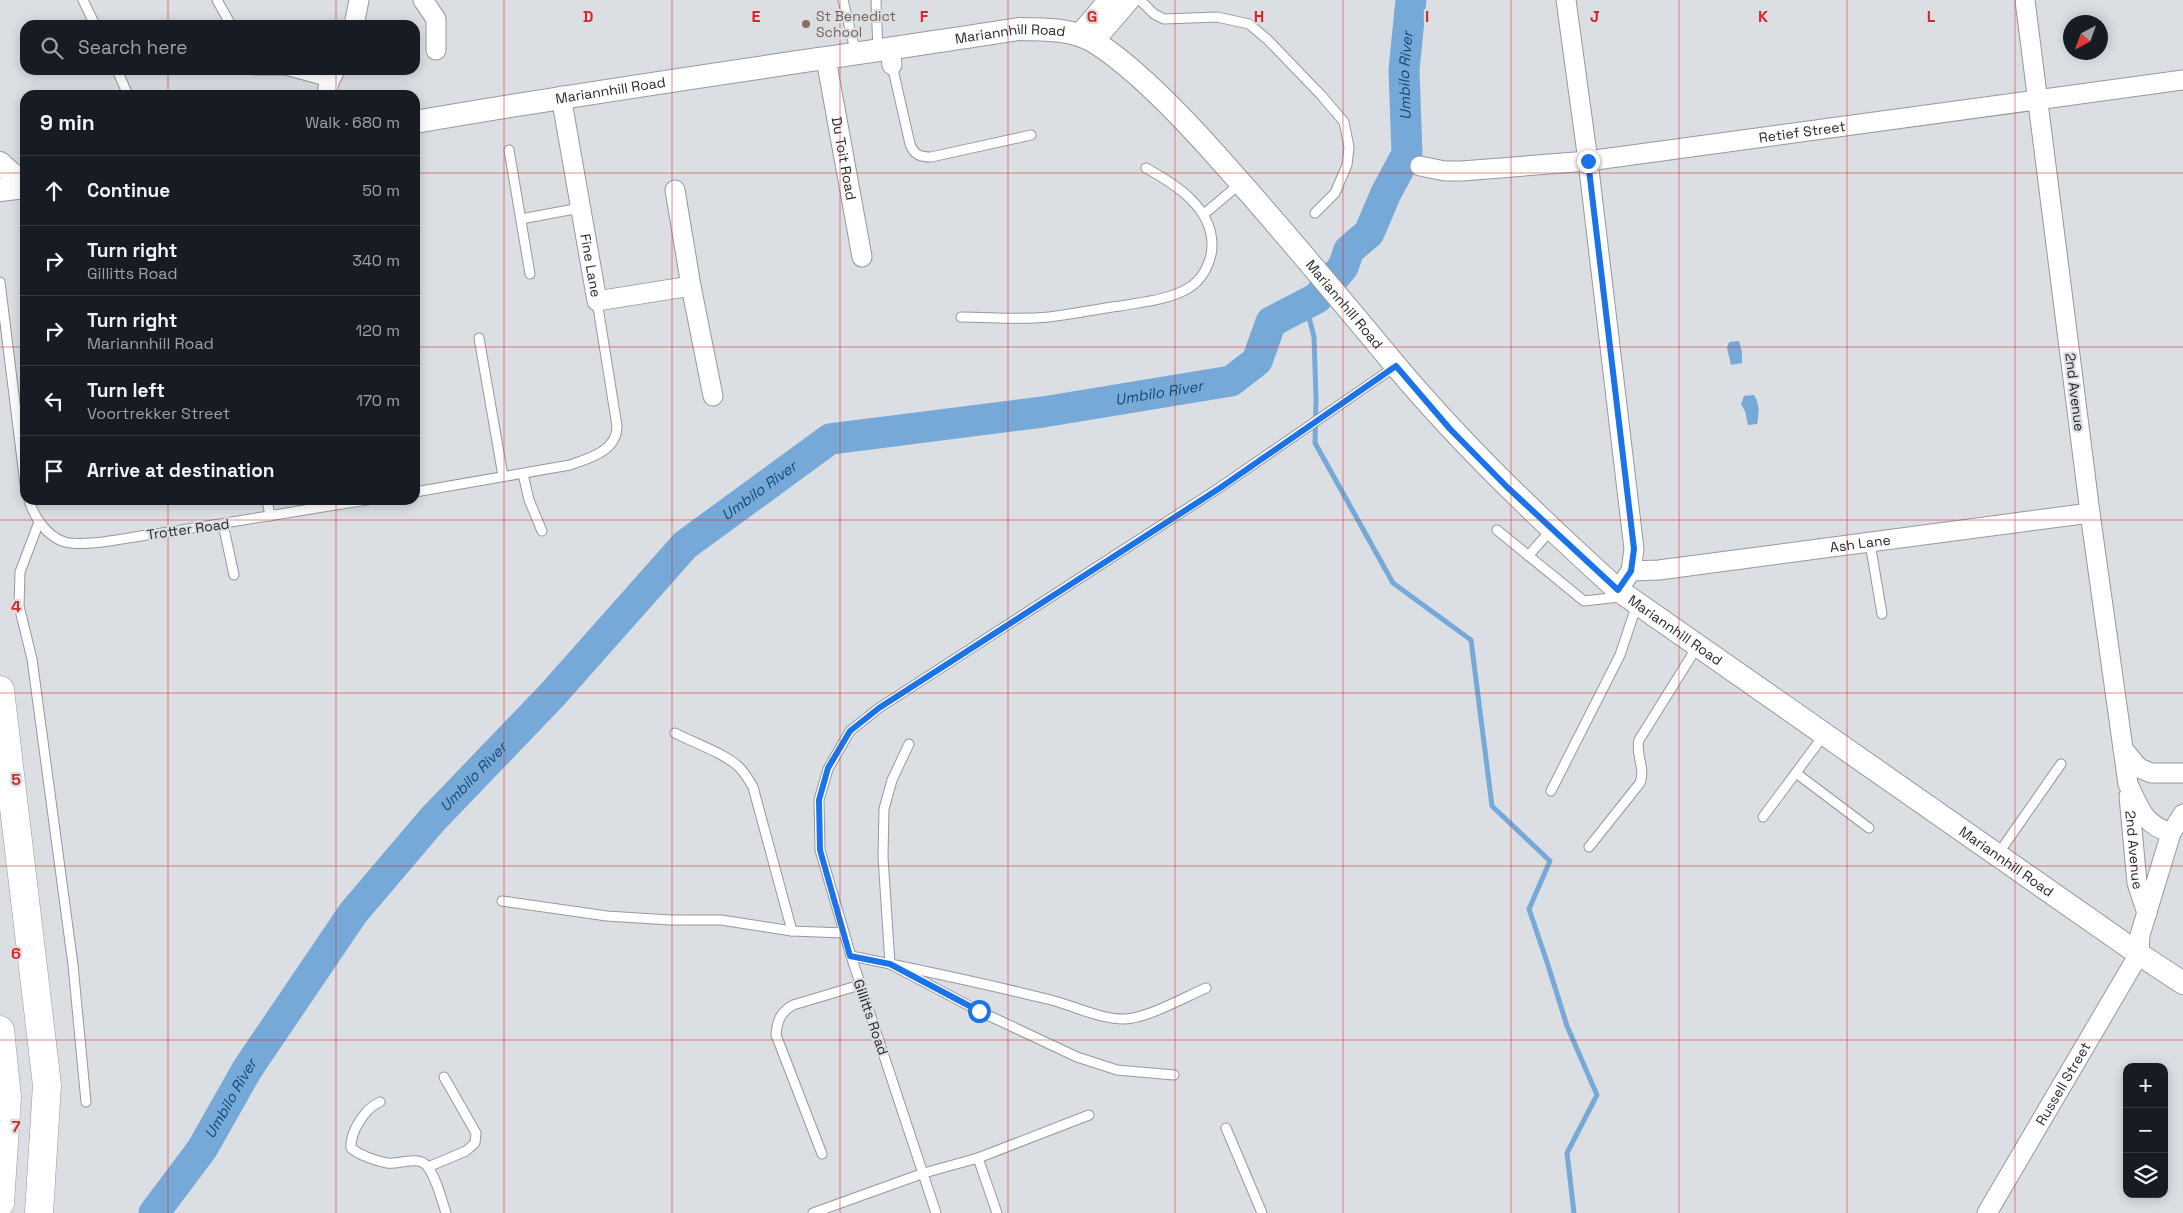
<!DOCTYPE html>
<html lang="en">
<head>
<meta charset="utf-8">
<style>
	body { margin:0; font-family:"Space Grotesk",sans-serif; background:#242831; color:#f1f3f6 }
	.controls { position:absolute; right:15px; bottom:15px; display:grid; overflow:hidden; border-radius:10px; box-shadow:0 2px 12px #0003 }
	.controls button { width:45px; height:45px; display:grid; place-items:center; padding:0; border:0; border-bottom:1px solid #363941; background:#171b24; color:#f1f3f6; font:25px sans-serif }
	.compass { position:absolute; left:2063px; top:15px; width:45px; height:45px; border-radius:50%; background:#171b24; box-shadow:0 2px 12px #0003; rotate:221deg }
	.stop { position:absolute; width:15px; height:15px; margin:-11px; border:4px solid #1a73e8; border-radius:50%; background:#fff }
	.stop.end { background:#1a73e8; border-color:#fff; box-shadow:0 1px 5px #0008 }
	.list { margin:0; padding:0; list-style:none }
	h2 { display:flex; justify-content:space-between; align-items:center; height:65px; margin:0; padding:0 20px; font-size:21px }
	h2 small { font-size:16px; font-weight:400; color:#9ea1a6 }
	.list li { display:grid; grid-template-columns:32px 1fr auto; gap:15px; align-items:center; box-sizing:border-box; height:70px; padding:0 20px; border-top:1px solid #363941 }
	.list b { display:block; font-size:19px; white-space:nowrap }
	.list p { margin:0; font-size:16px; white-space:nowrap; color:#9ea1a6 }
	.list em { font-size:16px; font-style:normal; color:#9ea1a6 }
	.icon { flex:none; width:28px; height:28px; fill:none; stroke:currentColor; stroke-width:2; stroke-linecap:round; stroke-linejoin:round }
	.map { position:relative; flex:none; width:2183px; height:1213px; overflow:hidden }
	.search { position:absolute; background:#171b24; box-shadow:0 2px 12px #0003; left:20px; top:20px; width:400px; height:55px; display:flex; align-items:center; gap:12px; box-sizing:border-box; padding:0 18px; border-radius:15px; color:#9ea1a6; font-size:19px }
	.panel { position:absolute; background:#171b24; box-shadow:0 2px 12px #0003; left:20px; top:90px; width:400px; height:415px; border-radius:15px }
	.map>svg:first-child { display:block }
	.water { fill:#76a9d8 }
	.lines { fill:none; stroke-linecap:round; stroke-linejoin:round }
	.stream { stroke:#76a9d8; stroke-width:5 }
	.river { stroke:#76a9d8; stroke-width:31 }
	.service-casing { stroke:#96999c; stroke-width:11 }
	.minor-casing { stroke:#96999c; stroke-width:21 }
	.tertiary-casing { stroke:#96999c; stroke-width:24 }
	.motorway-casing { stroke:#96999c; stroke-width:29 }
	.service { stroke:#fff; stroke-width:9 }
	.minor { stroke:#fff; stroke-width:19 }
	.tertiary { stroke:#fff; stroke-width:22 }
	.motorway { stroke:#fff; stroke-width:28 }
	.route { stroke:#1a73e8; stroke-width:6 }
	.grid { fill:none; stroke:#d62828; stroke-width:1; stroke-opacity:0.55 }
	.education-dot { fill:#8d6e63; stroke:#dbdee2; stroke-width:2 }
	.labels { text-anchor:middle; stroke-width:4.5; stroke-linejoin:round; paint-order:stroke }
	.education-label { font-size:14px; fill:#785e54; stroke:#dbdee2; text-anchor:start }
	.street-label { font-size:14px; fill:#27282a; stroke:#dbdee2 }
	.water-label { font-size:15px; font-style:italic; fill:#124b78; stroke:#dbdee2 }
	.grid-label { font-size:16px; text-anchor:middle; font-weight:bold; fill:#d62828; stroke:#dbdee2; stroke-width:4.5; stroke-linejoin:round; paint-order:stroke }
</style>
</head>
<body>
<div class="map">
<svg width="2183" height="1213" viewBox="0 0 2183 1213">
	<rect width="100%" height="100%" fill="#dbdee2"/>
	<g class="water">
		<polygon points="1739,341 1742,352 1742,363 1731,365 1727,348 1729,342"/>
		<path d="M1754,395C1760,404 1759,414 1757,424L1748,425L1745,411L1741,404L1744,396Z"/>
	</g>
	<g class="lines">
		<polyline class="stream" points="1317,298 1308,313 1314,337 1316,399 1315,443 1393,583 1471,640 1492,806 1550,861 1529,909 1548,965 1567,1026 1597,1095 1567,1153 1574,1213"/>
		<path class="river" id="s1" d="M154,1213L202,1149L248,1068L353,913L432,820L552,695L685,545L830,439L1043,412L1231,381L1257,361L1271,322L1317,298L1343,267L1349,250L1369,233L1386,193L1407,154L1404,70L1411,0"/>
		<defs>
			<g id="service">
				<polyline points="83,0 95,25"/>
				<polyline points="217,0 231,25"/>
				<polyline points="843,0 856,54"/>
				<polyline points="876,0 878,51"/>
				<polyline points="1140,0 1154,14 1164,19 1217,17 1249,24 1268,40 1321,95 1344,122 1349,147 1347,165 1335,193 1315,213"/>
				<path d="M892,65L910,144C914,155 920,157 931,157L1031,135"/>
				<polyline points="117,70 128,95"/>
				<polyline points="255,70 285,70 329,82"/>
				<polyline points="509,150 530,274"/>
				<polyline points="1204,214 1241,183"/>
				<polyline points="521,219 580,208"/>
				<polyline points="0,282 25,484"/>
				<path d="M961,317C990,317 1020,320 1049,317C1073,314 1097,309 1120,306C1143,302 1167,300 1187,289C1202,281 1212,262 1212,245C1212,207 1175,184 1146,168"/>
				<polyline points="479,338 503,476"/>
				<polyline points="523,474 529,500 542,531"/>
				<path d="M415,492L570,465C590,458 617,451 617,426L597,301"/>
				<path d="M29,500C34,517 47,537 65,542C83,547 121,539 141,536C216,525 291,512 367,500"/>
				<polyline points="267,500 270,516"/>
				<polyline points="39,522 20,572 19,606 32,659 73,965 86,1102"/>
				<polyline points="223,524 234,575"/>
				<polyline points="1497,530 1584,601 1620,597"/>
				<polyline points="1870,543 1882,614"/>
				<polyline points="1528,556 1551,530"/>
				<path d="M675,733C694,743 724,753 739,767C745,773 749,780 753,787L792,931"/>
				<polyline points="909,744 892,780 884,809 883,857 890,964 979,1011 1077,1057 1117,1070 1174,1075"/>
				<polyline points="1796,773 1869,828"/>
				<polyline points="1551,791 1620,655 1637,604"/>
				<polyline points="1763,817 1824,735"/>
				<path d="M1589,847L1640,783C1646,768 1635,755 1639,740L1697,647"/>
				<polyline points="1998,854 2061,764"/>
				<polyline points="502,901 607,916 670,920 721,920 792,931 844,933"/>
				<path d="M851,956C916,969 982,983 1047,999C1073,1005 1098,1019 1124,1019C1146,1019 1185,997 1206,988"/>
				<path d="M380,1102C365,1108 350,1132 351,1148C359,1155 376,1161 387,1163C399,1165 418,1155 427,1166C437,1179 441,1198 446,1213"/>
				<polyline points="1226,1128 1262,1213"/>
				<path d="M822,1154L776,1035C777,1020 781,1012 793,1005L860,985"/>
				<polyline points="978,1158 997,1213"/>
				<polyline points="428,1167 466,1151 475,1143 476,1133 444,1077"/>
				<polyline points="813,1213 924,1173 978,1158 1089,1115"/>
				<polyline points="936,1213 851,956 820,850 819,800 828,769 850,731 879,708 1219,488 1396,366"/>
			</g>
			<g id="minor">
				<polyline points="423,0 436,19 436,50"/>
				<polyline points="1566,0 1588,161 1634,549 1631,571 1618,590"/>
				<polyline points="354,25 359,0"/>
				<polyline points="1079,34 1108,0"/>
				<polyline points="1094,42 1130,0"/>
				<polyline points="890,49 892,65"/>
				<path id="s2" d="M826,59L862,257"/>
				<polyline points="327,95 329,82 335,70"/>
				<path id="s3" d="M561,96L597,301L691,286"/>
				<path id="s4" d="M1420,166L1445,171H1462L1588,161L2183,80"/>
				<polyline points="675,190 691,286 713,396"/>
				<path id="s5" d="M1631,571L1659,570L2090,513"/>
				<polyline points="2123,749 2139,768 2151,773 2183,773"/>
				<path id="s6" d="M2129,796L2137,883L2147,913"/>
				<polyline points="2171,833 2183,814"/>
				<path id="s7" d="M1987,1213L2139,954L2140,935L2171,833C2143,824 2140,809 2128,784L2090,513L2025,0"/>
			</g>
			<g id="tertiary">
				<path id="s8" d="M415,122C616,87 818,60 1019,29C1044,30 1070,28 1093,41C1135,67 1183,118 1216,155C1278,224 1337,295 1396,366C1464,447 1540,519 1618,590L2139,954L2183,983"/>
				<polyline points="0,163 12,174 25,181"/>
				<polyline points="0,190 25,187"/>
			</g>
			<g id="motorway">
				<polyline points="0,690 47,1085 39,1213"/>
				<polyline points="0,1030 7,1097 0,1203"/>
			</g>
		</defs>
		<use href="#service" class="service-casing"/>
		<use href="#minor" class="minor-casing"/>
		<use href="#tertiary" class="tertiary-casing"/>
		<use href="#motorway" class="motorway-casing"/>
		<use href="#service" class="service"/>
		<use href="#minor" class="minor"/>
		<use href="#tertiary" class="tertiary"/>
		<use href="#motorway" class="motorway"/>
	</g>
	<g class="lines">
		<polyline class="route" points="979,1011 890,964 850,956 820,850 819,800 828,768 850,731 879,708 1220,488 1396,366 1450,429 1507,487 1618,590 1631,571 1634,549 1588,161"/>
	</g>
	<path class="grid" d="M168,0V25M336,0V25M504,0V1213M672,0V1213M840,0V1213M1008,0V1213M1175,0V1213M1343,0V1213M1511,0V1213M1679,0V1213M1847,0V1213M2015,0V1213M168,70V95M336,70V95M0,173H25M415,173H2183M0,347H25M415,347H2183M168,500V1213M336,500V1213M0,520H2183M0,693H2183M0,866H2183M0,1040H2183"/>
	<circle class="education-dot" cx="806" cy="24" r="5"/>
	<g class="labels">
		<g class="education-label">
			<text x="816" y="21">St Benedict<tspan x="816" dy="16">School</tspan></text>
		</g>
		<g class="street-label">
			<text dy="5" stroke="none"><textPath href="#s8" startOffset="602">Mariannhill Road</textPath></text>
			<text dy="5" stroke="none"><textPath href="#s8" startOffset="198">Mariannhill Road</textPath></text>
			<text dy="5" stroke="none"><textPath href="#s4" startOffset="385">Retief Street</textPath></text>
			<text dy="5" stroke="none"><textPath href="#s2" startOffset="101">Du Toit Road</textPath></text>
			<text dy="5" stroke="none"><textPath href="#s3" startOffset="172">Fine Lane</textPath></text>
			<text dy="5" stroke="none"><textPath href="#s8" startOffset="1052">Mariannhill Road</textPath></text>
			<text transform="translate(2075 392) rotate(83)" y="5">2nd Avenue</text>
			<text transform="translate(188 529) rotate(-8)" y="5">Trotter Road</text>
			<text dy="5" stroke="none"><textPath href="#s5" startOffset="231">Ash Lane</textPath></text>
			<text dy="5" stroke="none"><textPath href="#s8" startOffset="1518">Mariannhill Road</textPath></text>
			<text dy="5" stroke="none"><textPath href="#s6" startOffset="54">2nd Avenue</textPath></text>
			<text dy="5" stroke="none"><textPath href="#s8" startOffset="1922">Mariannhill Road</textPath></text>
			<text transform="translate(871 1017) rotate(71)" y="5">Gillitts Road</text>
			<text dy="5" stroke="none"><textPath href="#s7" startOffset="150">Russell Street</textPath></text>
		</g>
		<g class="water-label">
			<text dy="5" stroke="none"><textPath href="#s1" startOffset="1818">Umbilo River</textPath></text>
			<text dy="5" stroke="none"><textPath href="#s1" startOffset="1368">Umbilo River</textPath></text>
			<text dy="5" stroke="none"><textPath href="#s1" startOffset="948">Umbilo River</textPath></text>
			<text dy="5" stroke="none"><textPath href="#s1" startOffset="542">Umbilo River</textPath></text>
			<text dy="5" stroke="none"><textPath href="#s1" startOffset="138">Umbilo River</textPath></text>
		</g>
	</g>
	<g class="grid-label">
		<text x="588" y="22">D</text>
		<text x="756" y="22">E</text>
		<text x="924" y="22">F</text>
		<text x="1092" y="22">G</text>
		<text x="1259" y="22">H</text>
		<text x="1427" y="22">I</text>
		<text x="1595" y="22">J</text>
		<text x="1763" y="22">K</text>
		<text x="1931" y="22">L</text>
		<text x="16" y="612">4</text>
		<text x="16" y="785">5</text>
		<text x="16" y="959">6</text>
		<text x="16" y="1132">7</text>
	</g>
</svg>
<div class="controls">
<button>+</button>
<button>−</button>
<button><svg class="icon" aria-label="layers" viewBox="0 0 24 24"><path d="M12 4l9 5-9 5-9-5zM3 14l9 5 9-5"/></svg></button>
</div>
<svg class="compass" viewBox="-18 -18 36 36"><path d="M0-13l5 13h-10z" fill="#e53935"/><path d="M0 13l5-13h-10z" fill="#9ea1a6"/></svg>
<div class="stop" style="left:979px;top:1011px"></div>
<div class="stop end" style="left:1588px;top:161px"></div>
<div class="search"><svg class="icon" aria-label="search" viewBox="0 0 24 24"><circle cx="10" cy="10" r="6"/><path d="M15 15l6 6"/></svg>Search here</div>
<section class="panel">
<h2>9 min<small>Walk · 680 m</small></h2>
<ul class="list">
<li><svg class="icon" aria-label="ahead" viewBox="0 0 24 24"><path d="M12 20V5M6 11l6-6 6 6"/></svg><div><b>Continue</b></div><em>50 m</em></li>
<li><svg class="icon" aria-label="right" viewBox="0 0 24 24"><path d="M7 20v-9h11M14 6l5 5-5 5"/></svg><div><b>Turn right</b><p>Gillitts Road</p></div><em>340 m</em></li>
<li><svg class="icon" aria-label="right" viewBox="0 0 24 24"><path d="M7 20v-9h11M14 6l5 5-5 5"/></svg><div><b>Turn right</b><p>Mariannhill Road</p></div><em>120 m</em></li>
<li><svg class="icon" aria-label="left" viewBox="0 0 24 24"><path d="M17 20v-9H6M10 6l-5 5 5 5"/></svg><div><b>Turn left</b><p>Voortrekker Street</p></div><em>170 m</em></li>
<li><svg class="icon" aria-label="arrive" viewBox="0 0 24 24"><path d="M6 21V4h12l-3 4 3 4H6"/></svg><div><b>Arrive at destination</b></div></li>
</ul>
</section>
</div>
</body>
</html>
